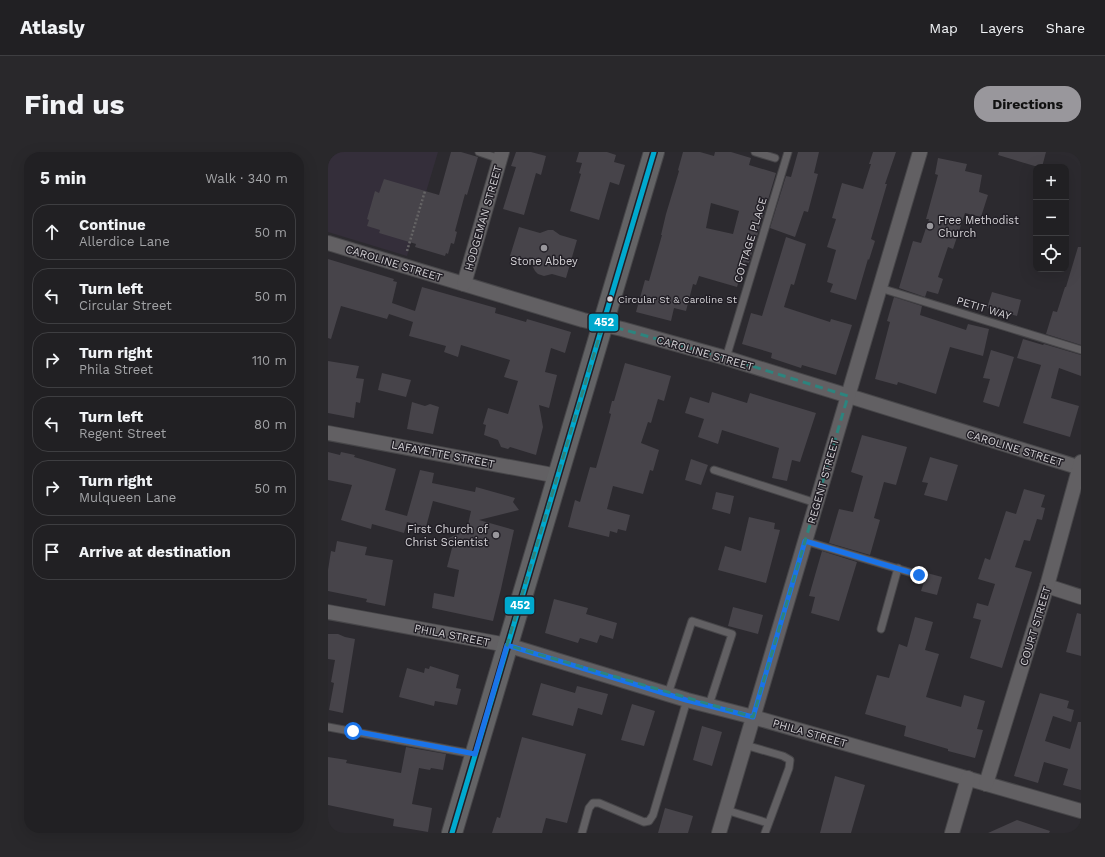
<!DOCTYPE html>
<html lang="en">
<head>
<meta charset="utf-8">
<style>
	body { margin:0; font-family:"Work Sans",sans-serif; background:#29282b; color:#f1f3f6 }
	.controls { position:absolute; right:12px; top:12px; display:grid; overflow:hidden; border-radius:8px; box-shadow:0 4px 16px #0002 }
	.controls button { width:36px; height:36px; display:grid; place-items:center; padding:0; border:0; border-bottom:1px solid #3e3e41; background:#212023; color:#f1f3f6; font:20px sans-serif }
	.stop { position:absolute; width:12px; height:12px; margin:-9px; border:3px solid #1a73e8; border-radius:50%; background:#fff }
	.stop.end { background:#1a73e8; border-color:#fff; box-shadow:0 1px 4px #0008 }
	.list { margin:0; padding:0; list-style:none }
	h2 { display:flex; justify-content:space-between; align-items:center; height:52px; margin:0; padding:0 16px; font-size:17px }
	h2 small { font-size:13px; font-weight:400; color:#a2a3a6 }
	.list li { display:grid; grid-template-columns:26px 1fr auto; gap:12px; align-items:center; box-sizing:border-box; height:56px; margin:0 8px 8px; padding:0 8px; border:1px solid #3e3e41; border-radius:16px }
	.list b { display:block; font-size:15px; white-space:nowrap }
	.list p { margin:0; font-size:13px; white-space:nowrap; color:#a2a3a6 }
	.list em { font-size:13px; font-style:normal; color:#a2a3a6 }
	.icon { flex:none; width:22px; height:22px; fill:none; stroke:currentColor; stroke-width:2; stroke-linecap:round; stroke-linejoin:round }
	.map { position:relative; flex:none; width:753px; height:681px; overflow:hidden; border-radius:16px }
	header { display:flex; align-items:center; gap:24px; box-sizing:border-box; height:56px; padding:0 20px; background:#212023; border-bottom:1px solid #3e3e41 }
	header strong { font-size:19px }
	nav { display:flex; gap:22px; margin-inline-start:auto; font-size:14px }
	.intro { display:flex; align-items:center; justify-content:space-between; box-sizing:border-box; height:96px; padding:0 24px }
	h1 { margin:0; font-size:28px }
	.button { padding:10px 18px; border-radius:16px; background:#99979c; color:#111; font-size:14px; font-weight:700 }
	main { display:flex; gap:24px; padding:0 24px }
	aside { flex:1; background:#212023; border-radius:16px; box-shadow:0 4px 16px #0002 }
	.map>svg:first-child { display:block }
	.built { fill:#342e3a }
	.building { fill:#47444a; fill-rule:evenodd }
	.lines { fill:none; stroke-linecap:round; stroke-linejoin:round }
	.lane-casing { stroke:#474649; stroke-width:9 }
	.street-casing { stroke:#474649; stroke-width:16 }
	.secondary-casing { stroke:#474649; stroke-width:22 }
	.path { stroke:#656465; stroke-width:2.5; stroke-dasharray:2 2; stroke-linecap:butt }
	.lane { stroke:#626063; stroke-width:7 }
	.street { stroke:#626063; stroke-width:14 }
	.secondary { stroke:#636365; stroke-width:20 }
	.bus-1-casing { stroke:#221f26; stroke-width:8 }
	.bus-1 { stroke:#00a9ce; stroke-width:5 }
	.route { stroke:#1a73e8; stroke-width:5 }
	.marked { fill:none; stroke:#2d847e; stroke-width:3; stroke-dasharray:8 5; stroke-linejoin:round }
	.poi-dot { fill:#99979c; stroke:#221f26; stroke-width:1.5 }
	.bus-dot { fill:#d4d2d6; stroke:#221f26; stroke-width:1.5 }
	.labels { text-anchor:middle; stroke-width:3; stroke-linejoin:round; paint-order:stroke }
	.bus-label { font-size:10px; fill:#d4d2d6; stroke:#221f26; text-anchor:start }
	.street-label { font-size:11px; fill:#d4d2d6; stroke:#221f26 }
	.poi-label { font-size:11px; fill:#d4d2d6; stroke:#221f26; text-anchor:start }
	.line-badge { stroke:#221f26; stroke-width:1.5 }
	.badge-label { font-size:11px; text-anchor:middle; font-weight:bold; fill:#fff }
</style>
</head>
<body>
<header>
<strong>Atlasly</strong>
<nav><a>Map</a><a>Layers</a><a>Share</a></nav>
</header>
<div class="intro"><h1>Find us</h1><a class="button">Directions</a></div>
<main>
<aside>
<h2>5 min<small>Walk · 340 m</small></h2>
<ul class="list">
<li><svg class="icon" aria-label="ahead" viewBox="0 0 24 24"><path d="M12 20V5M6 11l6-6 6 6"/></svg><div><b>Continue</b><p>Allerdice Lane</p></div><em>50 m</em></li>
<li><svg class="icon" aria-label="left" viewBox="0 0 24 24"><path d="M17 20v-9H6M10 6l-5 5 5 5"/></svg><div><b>Turn left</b><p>Circular Street</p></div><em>50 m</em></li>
<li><svg class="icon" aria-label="right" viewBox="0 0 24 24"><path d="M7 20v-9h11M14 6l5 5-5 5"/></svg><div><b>Turn right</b><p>Phila Street</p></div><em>110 m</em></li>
<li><svg class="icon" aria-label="left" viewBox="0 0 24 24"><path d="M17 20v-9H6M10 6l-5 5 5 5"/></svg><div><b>Turn left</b><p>Regent Street</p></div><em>80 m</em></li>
<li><svg class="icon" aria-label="right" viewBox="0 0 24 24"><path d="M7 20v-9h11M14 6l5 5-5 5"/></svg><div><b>Turn right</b><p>Mulqueen Lane</p></div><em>50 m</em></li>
<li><svg class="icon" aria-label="arrive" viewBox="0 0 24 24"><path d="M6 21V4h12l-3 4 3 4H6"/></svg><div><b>Arrive at destination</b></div></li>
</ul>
</aside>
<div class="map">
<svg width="753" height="681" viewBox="0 0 753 681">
	<rect width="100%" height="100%" fill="#2c2a2f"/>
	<polygon class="built" points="0,0 110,0 79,104 0,80"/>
	<g class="building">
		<polygon points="123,0 133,0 150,5 139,43 137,42 127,79 129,80 126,92 123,91 120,102 118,101 117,104 87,95 88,92 51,81 52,78 39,74 41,68 39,67 47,39 51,41 56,27 111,43"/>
		<polygon points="188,0 203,0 218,4 213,23 208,21 196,63 175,57 188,15 183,14"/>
		<polygon points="251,0 279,0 288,3 286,10 297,13 291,33 282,30 271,68 242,59 253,22 251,21 254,11 248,10"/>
		<path d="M355,0H372L386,4L387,0H403L423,6L421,13L448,21L421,111L417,110L409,135L371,124L368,133L365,132L358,159L346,156L343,169L308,160L317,128L321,129L334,83H333L338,62L351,19L350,18ZM383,51L411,59L405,82L378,76Z"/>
		<polygon points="470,0 491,0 486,21 490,22 480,60 476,59 467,85 442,76 458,24 463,25"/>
		<polygon points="545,0 568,0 557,32 559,32 543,87 547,89 541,108 540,107 528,148 502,140 505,132 499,130 508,98 499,95 508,67 504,66 514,31 535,37 543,12 541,12"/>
		<polygon points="671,0 718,0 714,15 710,15 670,3"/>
		<polygon points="610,6 639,12 637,19 654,23 651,40 660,43 653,65 637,61 625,97 620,95 610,125 615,127 610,142 599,139 597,145 571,136 585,89 593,91 601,67 598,67 610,23 607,22"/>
		<polygon points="191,75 212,81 220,78 225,78 232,83 249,88 238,126 224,122 216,124 210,122 207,119 203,111 182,104"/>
		<polygon points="458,85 478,92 466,133 463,132 456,155 502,170 503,167 524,173 508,223 474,213 473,216 443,206 444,201 414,192 423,161 434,164"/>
		<polygon points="750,95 753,95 753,193 718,182 725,159 729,160 737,135 738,135"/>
		<polygon points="0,107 66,127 65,129 69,130 64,151 87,159 94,135 168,156 167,161 198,170 199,167 243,180 237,201 223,196 217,220 229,223 221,256 211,253 215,275 208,303 182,295 180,297 173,295 170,288 156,283 158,273 155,272 160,256 180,262 190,229 176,225 182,208 133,193 130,205 116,200 118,194 81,184 85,170 61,162 59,167 13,154 3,187 0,186"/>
		<polygon points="664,140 693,148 689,164 659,156"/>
		<polygon points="566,145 594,154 592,163 638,178 640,172 661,177 655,204 622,195 608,242 570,230 569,233 547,227 562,170 559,169"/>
		<polygon points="695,187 715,193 716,192 753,203 753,224 731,216 723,246 751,254 742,285 695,271 713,213 689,206"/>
		<polygon points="663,198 686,205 671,255 655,250 662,227 655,226"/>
		<polygon points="0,209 31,214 28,226 36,227 32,251 28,250 26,266 0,261"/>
		<polygon points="297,211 343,224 336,249 330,247 323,271 320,270 313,291 331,298 325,319 322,318 315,342 285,334 279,357 302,363 298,379 290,377 289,381 282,379 281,385 240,375 247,348 252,350 262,315 268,316 281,270 283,262 281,261 284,249 286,249"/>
		<polygon points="54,221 83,228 78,245 50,238"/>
		<polygon points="384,240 419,251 422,241 488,261 472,310 464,308 459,329 444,326 451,296 394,278 390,292 370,285 376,267 357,261 362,245 381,251"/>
		<polygon points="84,250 97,254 102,252 111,255 105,282 79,277"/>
		<polygon points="534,283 579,295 568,333 556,330 546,366 552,368 542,403 501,391 511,357 525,360 535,324 523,320"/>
		<polygon points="0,300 12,303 13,300 27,303 26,305 68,317 57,358 79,364 92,318 106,321 104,331 147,340 148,335 187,346 185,350 191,358 151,368 186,378 173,437 165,469 104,456 106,441 126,445 131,418 119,415 124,396 119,387 139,377 143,359 105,349 98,375 79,370 76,381 44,372 43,377 13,368 24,333 0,328"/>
		<polygon points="602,305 630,313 619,349 596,343 600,331 594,330"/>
		<polygon points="363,307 380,313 373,333 357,328"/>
		<polygon points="696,337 717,343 713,355 717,356 714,368 709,367 702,389 696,388 687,415 704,420 674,516 642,506 653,468 645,466 649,451 660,454 667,432 650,427 657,406 662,408 678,359 688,362"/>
		<polygon points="388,340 406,344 402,362 384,357"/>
		<polygon points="421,365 447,371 446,377 452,378 438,431 390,418 397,394 413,399"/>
		<polygon points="9,389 39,395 37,403 65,408 57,454 38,450 39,447 0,439 0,418 3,399 7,400"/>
		<polygon points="494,399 529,410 511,469 483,461 487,445 481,444"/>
		<polygon points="599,421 614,425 609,443 593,439"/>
		<polygon points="226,447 260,456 258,462 289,471 285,487 272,483 269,491 252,486 250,491 217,481"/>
		<polygon points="405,455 435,463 430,482 400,474"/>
		<polygon points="749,461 753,462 753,504 738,500"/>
		<polygon points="587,465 605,470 597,498 611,502 598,545 633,555 636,543 657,549 649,577 655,578 647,606 620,599 620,597 576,584 578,574 537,562 549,523 561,526 571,492 579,495"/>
		<polygon points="0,482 10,482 17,485 27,487 15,561 1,558 6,531 3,530 7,508 0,507"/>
		<polygon points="102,514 131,523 128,536 133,537 129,553 107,549 106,554 71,545 79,516 96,521 97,516 101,517"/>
		<polygon points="213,531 247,541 249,534 280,542 274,563 250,556 245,574 204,563"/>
		<polygon points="712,541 741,549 739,556 746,558 743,570 725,564 717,589 742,597 750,570 753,570 753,638 735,633 740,617 716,610 710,631 686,624"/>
		<polygon points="304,552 327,559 316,594 293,588"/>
		<polygon points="374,574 394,580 384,614 365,608"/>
		<polygon points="194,585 258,602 239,671 218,666 214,681 164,681 169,665 172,666"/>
		<polygon points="78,595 118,602 115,618 103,616 102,618 91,616 84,652 104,656 100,680 65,674 66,667 0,653 0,605 19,608 18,611 73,621"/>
		<polygon points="507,624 537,633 523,681 492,681"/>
		<polygon points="337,656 365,664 360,681 330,681"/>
		<polygon points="689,668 722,679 721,681 660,681"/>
	</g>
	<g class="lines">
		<defs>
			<g id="lane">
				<polyline points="151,0 172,7"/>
				<polyline points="427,0 447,6"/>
				<polyline points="552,136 753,198"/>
				<polyline points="398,206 460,0"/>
				<polyline points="386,318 488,351"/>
				<polyline points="477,389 591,423"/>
				<polyline points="553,477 570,416"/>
				<polyline points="340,542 364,469 404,482 381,553"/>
				<polyline points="0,575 145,602"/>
				<polyline points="417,593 455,604 462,608 461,616 437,681"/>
				<polyline points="398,658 440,671"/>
				<polyline points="254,681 261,656 265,651 271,651 316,670 321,669 325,663 359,548"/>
			</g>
			<g id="street">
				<polyline points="0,91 255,168 294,177 398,206 753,316"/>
				<polyline points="136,132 174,0"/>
				<polyline points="0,281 230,324"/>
				<polyline points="719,434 753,445"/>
				<polyline points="0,460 179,493 359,548 425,565 753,659"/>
				<polyline points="658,632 719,434 753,310"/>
				<polyline points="391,681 592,0"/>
				<polyline points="624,681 640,626"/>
			</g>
			<polyline id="secondary" points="124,681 326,0"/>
		</defs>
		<use href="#lane" class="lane-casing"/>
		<use href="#street" class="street-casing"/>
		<use href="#secondary" class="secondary-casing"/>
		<polyline class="path" points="79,99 97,39"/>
		<use href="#lane" class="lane"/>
		<use href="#street" class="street"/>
		<use href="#secondary" class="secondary"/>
		<defs>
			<polyline id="bus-1" points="124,681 326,0"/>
		</defs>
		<use href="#bus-1" class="bus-1-casing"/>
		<use href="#bus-1" class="bus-1"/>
	</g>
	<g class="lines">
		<polyline class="route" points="25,579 147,602 179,493 358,548 425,565 477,389 591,423"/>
	</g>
	<path class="marked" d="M275,172L398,206L520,244L425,565L179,493Z"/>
	<g class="poi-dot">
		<circle cx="602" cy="74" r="4"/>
		<circle cx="216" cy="96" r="4"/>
		<circle cx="168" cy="383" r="4"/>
	</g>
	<circle class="bus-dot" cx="282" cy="147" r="3.5"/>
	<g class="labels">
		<g class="bus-label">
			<text x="290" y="151">Circular St &amp; Caroline St</text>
		</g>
		<g class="street-label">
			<text transform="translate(155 66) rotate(-74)" y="4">HODGEMAN STREET</text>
			<text transform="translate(422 88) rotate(-73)" y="4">COTTAGE PLACE</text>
			<text transform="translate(66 111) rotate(17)" y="4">CAROLINE STREET</text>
			<text transform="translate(656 156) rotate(17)" y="4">PETIT WAY</text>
			<text transform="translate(377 201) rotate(16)" y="4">CAROLINE STREET</text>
			<text transform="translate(687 296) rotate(17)" y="4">CAROLINE STREET</text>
			<text transform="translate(115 302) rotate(11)" y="4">LAFAYETTE STREET</text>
			<text transform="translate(495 329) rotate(-74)" y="4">REGENT STREET</text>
			<text transform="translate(707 474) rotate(-73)" y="4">COURT STREET</text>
			<text transform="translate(124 483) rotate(11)" y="4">PHILA STREET</text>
			<text transform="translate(482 581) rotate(16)" y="4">PHILA STREET</text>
		</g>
		<g class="poi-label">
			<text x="610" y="72">Free Methodist<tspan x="610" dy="13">Church</tspan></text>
			<text x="216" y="113" text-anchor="middle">Stone Abbey</text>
			<text x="160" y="381" text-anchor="end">First Church of<tspan x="160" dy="13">Christ Scientist</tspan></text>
		</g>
	</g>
	<g class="line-badge">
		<rect x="260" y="161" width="31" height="19" rx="4" fill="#00a9ce"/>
		<rect x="176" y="444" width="31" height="19" rx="4" fill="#00a9ce"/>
	</g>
	<g class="badge-label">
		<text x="276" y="174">452</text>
		<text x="192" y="457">452</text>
	</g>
</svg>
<div class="controls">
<button>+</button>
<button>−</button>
<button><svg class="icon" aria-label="locate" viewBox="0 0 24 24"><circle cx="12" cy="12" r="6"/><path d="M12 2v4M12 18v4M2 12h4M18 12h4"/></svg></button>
</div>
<div class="stop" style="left:25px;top:579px"></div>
<div class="stop end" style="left:591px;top:423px"></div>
</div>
</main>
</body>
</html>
